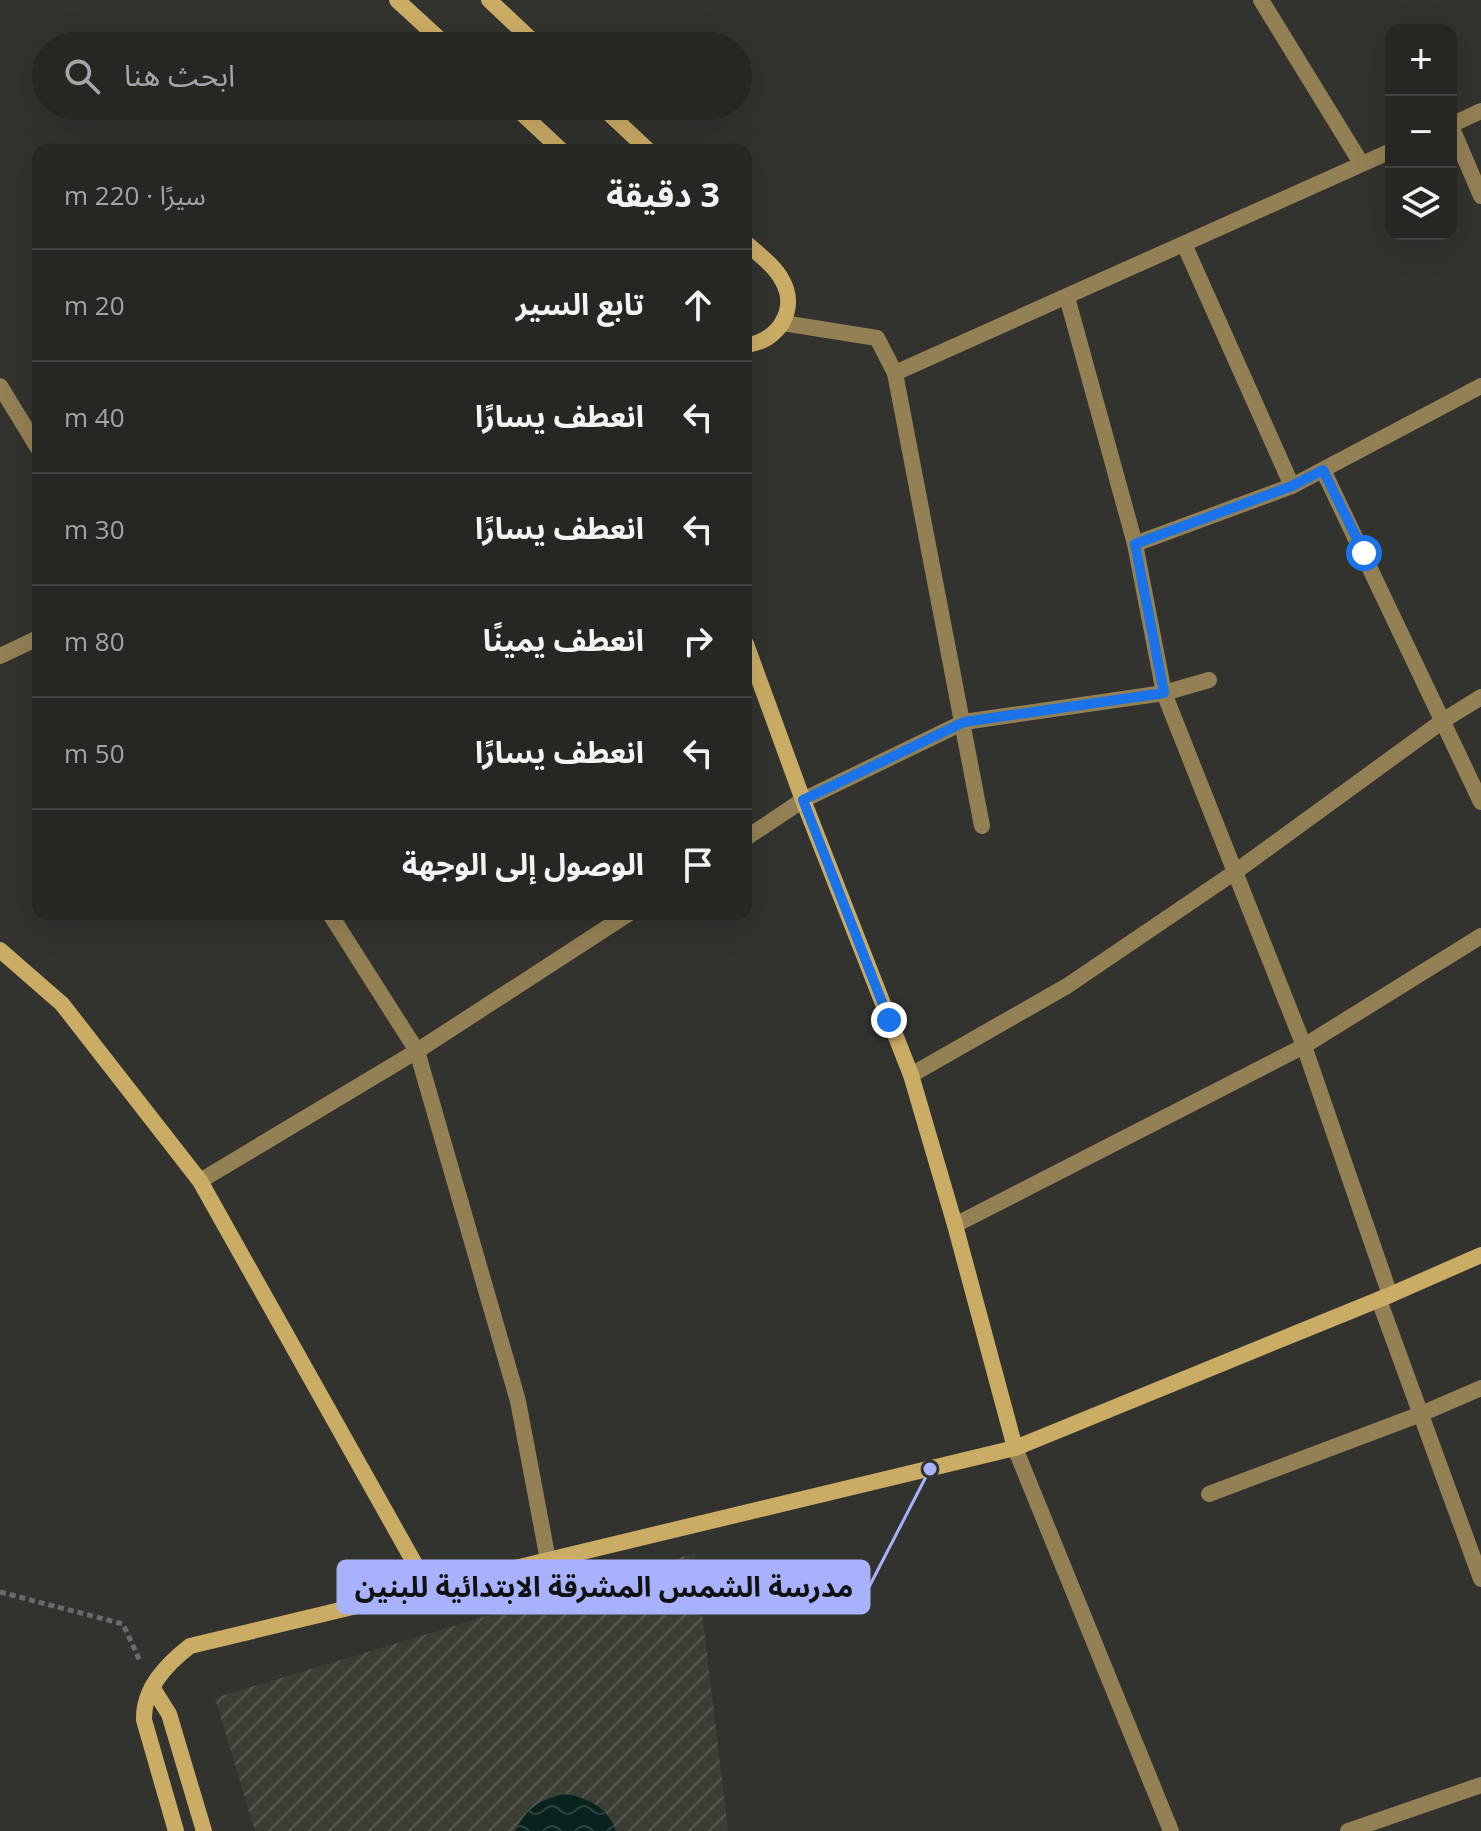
<!DOCTYPE html>
<html lang="ar">
<head>
<meta charset="utf-8">
<style>
	body { margin:0; font-family:"Open Sans","Noto Sans Arabic",sans-serif; background:#323230; color:#f1f3f6; direction:rtl }
	.controls { position:absolute; right:24px; top:24px; display:grid; overflow:hidden; border-radius:16px; box-shadow:0 8px 32px #0002 }
	.controls button { width:72px; height:72px; display:grid; place-items:center; padding:0; border:0; border-bottom:2px solid #424341; background:#262623; color:#f1f3f6; font:40px sans-serif }
	.stop { position:absolute; width:24px; height:24px; margin:-18px; border:6px solid #1a73e8; border-radius:50%; background:#fff }
	.stop.end { background:#1a73e8; border-color:#fff; box-shadow:0 2px 8px #0008 }
	.list { margin:0; padding:0; list-style:none }
	h2 { display:flex; justify-content:space-between; align-items:center; height:104px; margin:0; padding:0 32px; font-size:34px }
	h2 small { font-size:26px; font-weight:400; color:#a4a5a6 }
	.list li { display:grid; grid-template-columns:52px 1fr auto; gap:24px; align-items:center; box-sizing:border-box; height:112px; padding:0 32px; border-top:2px solid #424341 }
	.list b { display:block; font-size:30px; white-space:nowrap }
	.list em { font-size:26px; font-style:normal; color:#a4a5a6 }
	.icon { flex:none; width:44px; height:44px; fill:none; stroke:currentColor; stroke-width:2; stroke-linecap:round; stroke-linejoin:round }
	.map { position:relative; flex:none; width:1481px; height:1831px; overflow:hidden; direction:ltr }
	.search { position:absolute; background:#262623; box-shadow:0 8px 32px #0002; left:32px; top:32px; width:720px; height:88px; display:flex; align-items:center; gap:20px; box-sizing:border-box; padding:0 28px; border-radius:44px; color:#a4a5a6; font-size:30px }
	.panel { position:absolute; background:#262623; box-shadow:0 8px 32px #0002; left:32px; top:144px; width:720px; height:776px; border-radius:16px; direction:rtl }
	.map>svg:first-child { display:block }
	.industrial { fill:url(#industrial-furrows) }
	.water { fill:url(#water-waves) }
	.lines { fill:none; stroke-linecap:round; stroke-linejoin:round }
	.path { stroke:#6a6b68; stroke-width:5; stroke-dasharray:6 4; stroke-linecap:butt }
	.street { stroke:#948055; stroke-width:16 }
	.secondary { stroke:#cbac65; stroke-width:16 }
	.route { stroke:#1a73e8; stroke-width:10 }
	.leader { fill:none; stroke:#a7b1fc; stroke-width:3 }
	.callout-dot { fill:#a7b1fc; stroke:#32332f; stroke-width:3 }
	.callout { fill:#a7b1fc; stroke:#a7b1fc; stroke-width:3 }
	.callout-label { font-size:28px; text-anchor:middle; font-weight:bold; fill:#111 }
</style>
</head>
<body>
<div class="map">
<svg width="1481" height="1831" viewBox="0 0 1481 1831">
	<defs>
		<pattern id="industrial-furrows" width="10" height="10" patternUnits="userSpaceOnUse" patternTransform="scale(2)"><rect width="10" height="10" fill="#3b3e34"/><path d="M-1 1l2-2M0 10L10 0M9 11l2-2" fill="none" stroke="#575951"/></pattern>
		<pattern id="water-waves" width="16" height="10" patternUnits="userSpaceOnUse" patternTransform="scale(2)"><rect width="16" height="10" fill="#08221e"/><path d="M0 5q4-4 8 0t8 0" fill="none" stroke="#2b423e"/></pattern>
	</defs>
	<rect width="100%" height="100%" fill="#32332f"/>
	<polygon class="industrial" points="695,1553 728,1831 255,1831 215,1698"/>
	<path class="water" d="M567,1794C590,1799 608,1808 616,1831H515C526,1808 541,1798 567,1794Z"/>
	<g class="lines">
		<polyline class="path" points="0,1592 123,1624 140,1661"/>
		<g class="street">
			<polyline points="1261,0 1361,163"/>
			<polyline points="1451,125 1481,111"/>
			<polyline points="1451,126 1481,196"/>
			<polyline points="1184,244 1292,486"/>
			<polyline points="1067,297 1135,544 1164,693 1304,1046 1390,1295"/>
			<polyline points="783,323 877,338 895,373 1391,151"/>
			<polyline points="895,373 982,826"/>
			<polyline points="0,386 38,448"/>
			<polyline points="1323,470 1481,802"/>
			<polyline points="1135,544 1292,486 1481,386"/>
			<polyline points="0,656 38,638"/>
			<polyline points="746,838 803,800 964,722 1164,693 1209,680"/>
			<polyline points="330,914 417,1051 518,1401 548,1560"/>
			<polyline points="911,1075 1067,986 1235,872 1444,720 1481,697"/>
			<polyline points="200,1181 417,1051 628,914"/>
			<polyline points="955,1225 1304,1046 1481,936"/>
			<polyline points="1379,1300 1481,1579"/>
			<polyline points="1015,1448 1171,1831"/>
			<polyline points="1209,1494 1421,1414 1481,1388"/>
			<polyline points="1348,1831 1481,1785"/>
		</g>
		<g class="secondary">
			<polyline points="397,0 447,46"/>
			<polyline points="489,0 538,46"/>
			<polyline points="514,106 561,150"/>
			<polyline points="601,106 648,150"/>
			<path d="M746,243C758,254 774,265 782,280C799,309 778,342 746,345"/>
			<polyline points="746,644 803,800 911,1075 955,1225 1015,1448"/>
			<polyline points="0,950 62,1004 200,1181 429,1589"/>
			<polyline points="152,1687 169,1714 204,1831"/>
			<path d="M176,1831L144,1720C143,1688 167,1664 190,1646L1015,1448L1390,1295L1481,1255"/>
		</g>
	</g>
	<g class="lines">
		<polyline class="route" points="889,1020 803,800 964,722 1164,693 1135,544 1292,486 1323,470 1364,553"/>
	</g>
	<path class="leader" d="M930 1469L869 1587"/>
	<circle class="callout-dot" cx="930" cy="1469" r="8"/>
	<rect class="callout" x="338" y="1561" width="531" height="52" rx="8"/>
	<g class="callout-label">
		<text x="604" y="1597">مدرسة الشمس المشرقة الابتدائية للبنين</text>
	</g>
</svg>
<div class="controls">
<button>+</button>
<button>−</button>
<button><svg class="icon" aria-label="layers" viewBox="0 0 24 24"><path d="M12 4l9 5-9 5-9-5zM3 14l9 5 9-5"/></svg></button>
</div>
<div class="stop" style="left:1364px;top:553px"></div>
<div class="stop end" style="left:889px;top:1020px"></div>
<div class="search"><svg class="icon" aria-label="search" viewBox="0 0 24 24"><circle cx="10" cy="10" r="6"/><path d="M15 15l6 6"/></svg>ابحث هنا</div>
<section class="panel">
<h2>3 دقيقة<small>سيرًا · 220 m</small></h2>
<ul class="list">
<li><svg class="icon" aria-label="ahead" viewBox="0 0 24 24"><path d="M12 20V5M6 11l6-6 6 6"/></svg><div><b>تابع السير</b></div><em>20 m</em></li>
<li><svg class="icon" aria-label="left" viewBox="0 0 24 24"><path d="M17 20v-9H6M10 6l-5 5 5 5"/></svg><div><b>انعطف يسارًا</b></div><em>40 m</em></li>
<li><svg class="icon" aria-label="left" viewBox="0 0 24 24"><path d="M17 20v-9H6M10 6l-5 5 5 5"/></svg><div><b>انعطف يسارًا</b></div><em>30 m</em></li>
<li><svg class="icon" aria-label="right" viewBox="0 0 24 24"><path d="M7 20v-9h11M14 6l5 5-5 5"/></svg><div><b>انعطف يمينًا</b></div><em>80 m</em></li>
<li><svg class="icon" aria-label="left" viewBox="0 0 24 24"><path d="M17 20v-9H6M10 6l-5 5 5 5"/></svg><div><b>انعطف يسارًا</b></div><em>50 m</em></li>
<li><svg class="icon" aria-label="arrive" viewBox="0 0 24 24"><path d="M6 21V4h12l-3 4 3 4H6"/></svg><div><b>الوصول إلى الوجهة</b></div></li>
</ul>
</section>
</div>
</body>
</html>
